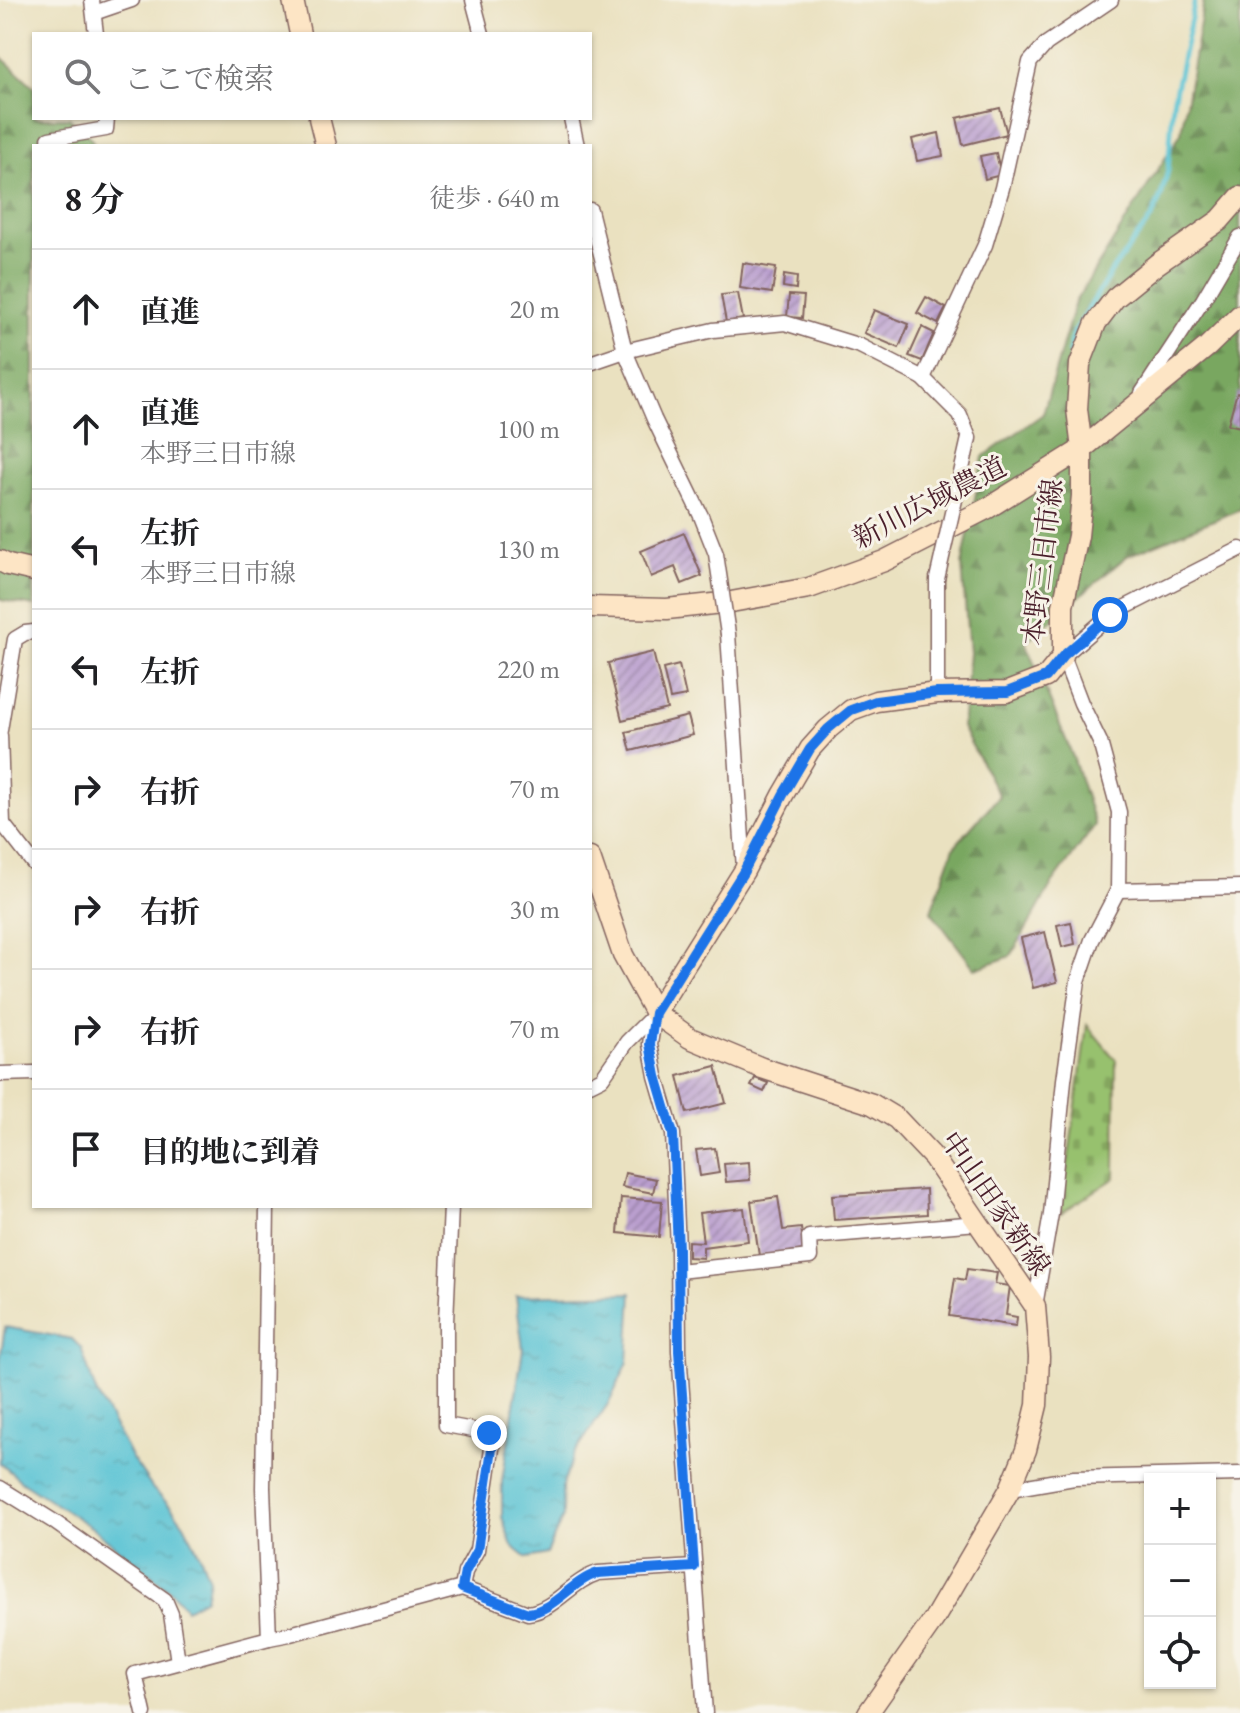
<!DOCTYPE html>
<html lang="ja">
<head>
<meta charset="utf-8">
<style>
	body { margin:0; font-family:"EB Garamond","Noto Serif JP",serif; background:#f2f2f2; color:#202124 }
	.controls { position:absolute; right:24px; bottom:24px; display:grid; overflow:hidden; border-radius:0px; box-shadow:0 2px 6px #0004 }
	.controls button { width:72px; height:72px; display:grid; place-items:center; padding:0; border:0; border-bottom:2px solid #e0e0e0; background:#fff; color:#202124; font:40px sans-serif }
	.stop { position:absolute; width:24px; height:24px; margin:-18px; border:6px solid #1a73e8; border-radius:50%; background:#fff }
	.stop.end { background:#1a73e8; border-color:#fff; box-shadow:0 2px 8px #0008 }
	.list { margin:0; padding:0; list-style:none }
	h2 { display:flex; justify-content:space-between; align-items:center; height:104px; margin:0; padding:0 32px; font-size:34px }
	h2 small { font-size:26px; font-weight:400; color:#757577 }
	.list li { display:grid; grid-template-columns:52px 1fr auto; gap:24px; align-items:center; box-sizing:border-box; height:120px; padding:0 32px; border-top:2px solid #e0e0e0 }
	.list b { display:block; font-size:30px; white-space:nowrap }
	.list p { margin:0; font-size:26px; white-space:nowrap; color:#757577 }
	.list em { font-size:26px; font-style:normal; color:#757577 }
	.icon { flex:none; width:44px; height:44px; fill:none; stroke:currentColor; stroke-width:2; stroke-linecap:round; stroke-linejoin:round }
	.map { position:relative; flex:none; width:1240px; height:1713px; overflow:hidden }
	.search { position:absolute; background:#fff; box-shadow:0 2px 6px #0004; left:32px; top:32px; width:560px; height:88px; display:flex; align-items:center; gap:20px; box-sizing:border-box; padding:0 28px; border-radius:0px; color:#757577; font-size:30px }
	.panel { position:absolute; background:#fff; box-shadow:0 2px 6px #0004; left:32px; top:144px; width:560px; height:1064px; border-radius:0px }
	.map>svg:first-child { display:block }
	.forest { fill:url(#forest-firs); stroke:#626346; stroke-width:2 }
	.cemetery { fill:url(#cemetery-stones); stroke:#70704c; stroke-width:2 }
	.water { fill:url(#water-ripples); stroke:#527180; stroke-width:2 }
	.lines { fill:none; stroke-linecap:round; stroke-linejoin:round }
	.stream { stroke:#59c3d4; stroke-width:5 }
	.building { fill:url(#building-hatch) }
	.street-casing { stroke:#82635f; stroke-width:17 }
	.secondary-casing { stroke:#82635f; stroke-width:23 }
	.street { stroke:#fff; stroke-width:14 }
	.secondary { stroke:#fde5c5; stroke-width:20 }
	.street-bridge-casing { stroke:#82635f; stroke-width:17; stroke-linecap:butt }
	.street-bridge { stroke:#fff; stroke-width:14 }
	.route { stroke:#1a73e8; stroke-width:10 }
	.labels { text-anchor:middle; stroke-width:6; stroke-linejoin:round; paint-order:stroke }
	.street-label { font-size:28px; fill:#4a1f2b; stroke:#f7f3e8 }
</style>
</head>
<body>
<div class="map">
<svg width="1240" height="1713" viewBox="0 0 1240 1713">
	<defs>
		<pattern id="forest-firs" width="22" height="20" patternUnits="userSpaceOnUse" patternTransform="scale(2)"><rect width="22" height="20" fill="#79a761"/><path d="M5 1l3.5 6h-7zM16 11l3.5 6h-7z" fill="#658750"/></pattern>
		<pattern id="cemetery-stones" width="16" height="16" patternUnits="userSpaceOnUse" patternTransform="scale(2)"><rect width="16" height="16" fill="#97c16e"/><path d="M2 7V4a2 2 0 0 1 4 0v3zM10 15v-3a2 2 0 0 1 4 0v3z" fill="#84a55f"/></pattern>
		<pattern id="water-ripples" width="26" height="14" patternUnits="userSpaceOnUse" patternTransform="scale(2)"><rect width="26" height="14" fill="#59c3d4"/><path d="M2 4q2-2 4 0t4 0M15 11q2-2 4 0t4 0" fill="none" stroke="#4fa7b6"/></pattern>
		<pattern id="building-hatch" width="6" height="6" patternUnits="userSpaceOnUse" patternTransform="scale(2)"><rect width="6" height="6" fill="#ba9fcf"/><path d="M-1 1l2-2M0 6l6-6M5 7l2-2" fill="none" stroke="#9981a8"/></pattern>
	</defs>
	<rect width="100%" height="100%" fill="#f7f3e8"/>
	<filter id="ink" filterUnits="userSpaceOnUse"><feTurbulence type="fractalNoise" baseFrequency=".0125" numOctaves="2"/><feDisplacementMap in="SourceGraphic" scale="16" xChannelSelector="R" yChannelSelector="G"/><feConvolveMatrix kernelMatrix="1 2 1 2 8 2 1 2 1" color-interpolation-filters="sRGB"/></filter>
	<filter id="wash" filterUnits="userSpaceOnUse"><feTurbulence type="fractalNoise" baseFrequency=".006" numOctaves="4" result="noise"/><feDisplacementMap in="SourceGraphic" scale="32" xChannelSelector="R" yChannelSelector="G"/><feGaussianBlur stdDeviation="1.8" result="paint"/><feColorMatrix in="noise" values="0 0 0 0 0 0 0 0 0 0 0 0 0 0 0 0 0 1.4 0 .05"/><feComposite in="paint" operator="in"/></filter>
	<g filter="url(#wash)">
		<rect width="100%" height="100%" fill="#eae1c0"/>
		<g class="forest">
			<polygon points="1204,0 1240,0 1240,509 1127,556 1026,642 1073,757 1095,825 1052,884 1011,956 975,969 931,911 954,847 999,796 962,727 969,653 962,565 983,457 1043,414 1075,302 1181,133"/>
			<polygon points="0,56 34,87 34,118 69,118 91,138 95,146 34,146 34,606 0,600"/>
		</g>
		<polygon class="cemetery" points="1087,1025 1116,1060 1115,1178 1061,1213"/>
		<g class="water">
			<polygon points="632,1293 628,1362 610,1401 574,1454 562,1487 563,1516 547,1554 527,1558 512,1546 502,1517 502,1481 523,1349 516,1296"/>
			<polygon points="5,1327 72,1339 81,1348 96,1392 131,1457 153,1489 171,1507 184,1524 200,1555 209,1579 205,1598 186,1609 173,1593 94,1529 22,1482 0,1463 0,1360"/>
		</g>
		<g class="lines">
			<polyline class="stream" points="1069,352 1074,332 1113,269 1152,217 1161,196 1168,170 1173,102 1195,0"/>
		</g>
		<g id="blocks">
			<g class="building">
				<polygon points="1000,108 1007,134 963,145 957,118"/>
				<polygon points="939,133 943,156 917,161 912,139"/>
				<polygon points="996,153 1001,175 985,179 980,156"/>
				<polygon points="743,263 776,268 772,293 740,288"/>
				<polygon points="784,275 797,277 796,289 783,287"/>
				<polygon points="738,293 743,319 726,322 721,295"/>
				<polygon points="789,295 804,296 802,318 787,317"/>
				<polygon points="926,297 946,308 938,324 917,313"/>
				<polygon points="874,310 909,324 899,348 864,333"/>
				<polygon points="922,327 934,333 922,361 909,356"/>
				<polygon points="1237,392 1240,393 1240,427 1228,424"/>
				<polygon points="684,533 702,576 682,584 675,567 651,577 641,551"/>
				<polygon points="653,652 667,709 622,720 608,663"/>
				<polygon points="679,665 686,696 670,699 663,669"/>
				<polygon points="688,716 693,735 631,751 626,732"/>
				<polygon points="1071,922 1075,944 1062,947 1057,925"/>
				<polygon points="1045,932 1057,982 1033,988 1021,938"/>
				<polygon points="716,1066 726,1103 687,1113 678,1076"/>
				<polygon points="755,1078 768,1083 764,1092 751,1086"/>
				<polygon points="715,1148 719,1173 700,1176 696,1150"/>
				<polygon points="749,1162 750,1180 726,1182 724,1164"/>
				<polygon points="625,1173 656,1179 653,1193 622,1187"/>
				<polygon points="926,1189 927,1214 834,1220 832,1195"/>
				<polygon points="778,1197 783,1230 801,1228 804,1250 759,1256 751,1201"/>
				<polygon points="621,1198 662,1201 659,1237 618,1233"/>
				<polygon points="744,1208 748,1241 703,1247 703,1258 688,1257 688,1241 703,1242 699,1213"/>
				<polygon points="967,1269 997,1273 995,1284 1010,1286 1006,1315 1017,1317 1016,1326 949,1316 955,1278 965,1280"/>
			</g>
		</g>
	</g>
	<g filter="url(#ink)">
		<use href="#blocks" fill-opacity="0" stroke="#82635f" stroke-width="2"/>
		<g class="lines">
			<defs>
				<g id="street">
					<polyline points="92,0 96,34"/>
					<polyline points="473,0 482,34"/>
					<polyline points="94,13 132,0"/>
					<polyline points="571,118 577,146"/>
					<polyline points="49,139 106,129 107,118"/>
					<polyline points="590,210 625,351 654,419 701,516"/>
					<polyline points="590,363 625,351 713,330 785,323 860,346 923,378 960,415 969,438"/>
					<polyline points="923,378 985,245 1002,188 1030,62 1046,44 1111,0"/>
					<polyline points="1142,393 1203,300 1240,237"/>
					<polyline points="728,634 744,869"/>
					<polyline points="937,693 937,579"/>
					<polyline points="0,730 15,639 25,633 34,632"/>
					<polyline points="0,735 3,824"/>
					<polyline points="0,825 3,824 34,864"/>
					<polyline points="1118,890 1240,887"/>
					<polyline points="655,1013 650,1044 656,1076 673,1134 678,1249 679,1351 705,1713"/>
					<polyline points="0,1074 34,1073"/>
					<polyline points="590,1084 602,1078 627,1042 655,1014"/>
					<polyline points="451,1206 446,1322 446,1425 489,1433 494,1435 477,1550 465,1572 462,1588"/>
					<polyline points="678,1271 810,1257 809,1237 978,1223"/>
					<polyline points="1035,1306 1051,1214 1064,1080 1078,981 1092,940 1118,890 1119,812 1100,742 1081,703 1063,656 1110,615 1240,549"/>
					<polyline points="0,1488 53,1521 165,1600 171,1614 178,1662"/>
					<polyline points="1010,1489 1074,1478 1240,1474"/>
					<path d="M269,1638L290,1634L462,1588L528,1613C555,1610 571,1581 598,1573L694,1567"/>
					<polyline points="144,1713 135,1674 269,1638 263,1488 267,1206"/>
				</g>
				<g id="secondary">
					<polyline points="293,0 300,34"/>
					<polyline points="319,118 326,146"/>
					<polyline points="0,561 8,565 34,571"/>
					<polyline points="590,607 667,609 731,602 809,588 884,561 988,508 1082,449 1207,347 1240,315"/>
					<polyline points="590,858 623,955 655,1013 690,1038 762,1068 872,1104 897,1119 933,1157 1035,1306 1039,1357 1037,1405 1026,1450 1010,1489 934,1619 868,1713"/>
					<polyline points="655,1013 744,871 783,795 810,749 828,729 851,710 876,701 937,693 1007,692 1046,677 1063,656 1063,606 1078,536 1082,496 1082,449 1077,409 1080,364 1096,323 1115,298 1157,264 1220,220 1240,197"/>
				</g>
			</defs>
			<use href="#street" class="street-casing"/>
			<use href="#secondary" class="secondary-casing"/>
			<use href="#street" class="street"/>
			<use href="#secondary" class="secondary"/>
			<defs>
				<g id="street-bridge">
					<polyline points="701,516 716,554 728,634"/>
					<polyline points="937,579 969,438"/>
				</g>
			</defs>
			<use href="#street-bridge" class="street-bridge-casing"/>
			<use href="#street-bridge" class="street-bridge"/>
		</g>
	</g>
	<g class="lines" filter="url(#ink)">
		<path class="route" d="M489,1433L494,1435L477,1550L465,1572L462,1588L528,1613C555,1610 571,1581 598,1573L694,1567L679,1351L678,1249L673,1134L656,1076L650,1044L655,1013L744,871L783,795L810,749L828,729L851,710L876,701L937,693L1007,692L1046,677L1063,656L1110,615"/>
	</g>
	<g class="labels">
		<g class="street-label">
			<text transform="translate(929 502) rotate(-27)" y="10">新川広域農道</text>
			<text transform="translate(1042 562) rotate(-83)" y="10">本野三日市線</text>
			<text transform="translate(996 1203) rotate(55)" y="10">中山田家新線</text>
		</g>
	</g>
</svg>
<div class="controls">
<button>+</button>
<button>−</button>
<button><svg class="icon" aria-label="locate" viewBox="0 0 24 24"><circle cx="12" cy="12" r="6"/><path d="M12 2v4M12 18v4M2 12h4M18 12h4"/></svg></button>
</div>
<div class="stop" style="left:1110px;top:615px"></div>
<div class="stop end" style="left:489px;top:1433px"></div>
<div class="search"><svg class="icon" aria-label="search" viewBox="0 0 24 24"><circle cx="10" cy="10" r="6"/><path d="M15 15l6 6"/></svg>ここで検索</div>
<section class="panel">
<h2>8 分<small>徒歩 · 640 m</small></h2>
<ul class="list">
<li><svg class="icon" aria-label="ahead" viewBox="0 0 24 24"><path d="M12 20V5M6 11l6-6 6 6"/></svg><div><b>直進</b></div><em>20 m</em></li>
<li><svg class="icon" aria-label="ahead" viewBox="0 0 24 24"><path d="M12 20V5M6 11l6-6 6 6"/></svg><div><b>直進</b><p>本野三日市線</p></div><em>100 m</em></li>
<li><svg class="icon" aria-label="left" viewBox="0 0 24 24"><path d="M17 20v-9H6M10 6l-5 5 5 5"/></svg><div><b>左折</b><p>本野三日市線</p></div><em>130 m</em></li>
<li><svg class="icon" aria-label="left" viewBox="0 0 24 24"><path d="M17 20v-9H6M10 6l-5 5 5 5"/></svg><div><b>左折</b></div><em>220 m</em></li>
<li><svg class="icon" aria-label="right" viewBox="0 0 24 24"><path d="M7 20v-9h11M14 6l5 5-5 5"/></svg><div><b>右折</b></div><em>70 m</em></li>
<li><svg class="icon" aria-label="right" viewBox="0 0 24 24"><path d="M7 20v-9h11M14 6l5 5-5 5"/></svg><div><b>右折</b></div><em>30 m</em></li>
<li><svg class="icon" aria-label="right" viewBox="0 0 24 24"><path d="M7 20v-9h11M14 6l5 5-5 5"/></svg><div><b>右折</b></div><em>70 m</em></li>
<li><svg class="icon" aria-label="arrive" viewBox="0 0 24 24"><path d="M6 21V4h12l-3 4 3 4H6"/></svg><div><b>目的地に到着</b></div></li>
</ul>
</section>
</div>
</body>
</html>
